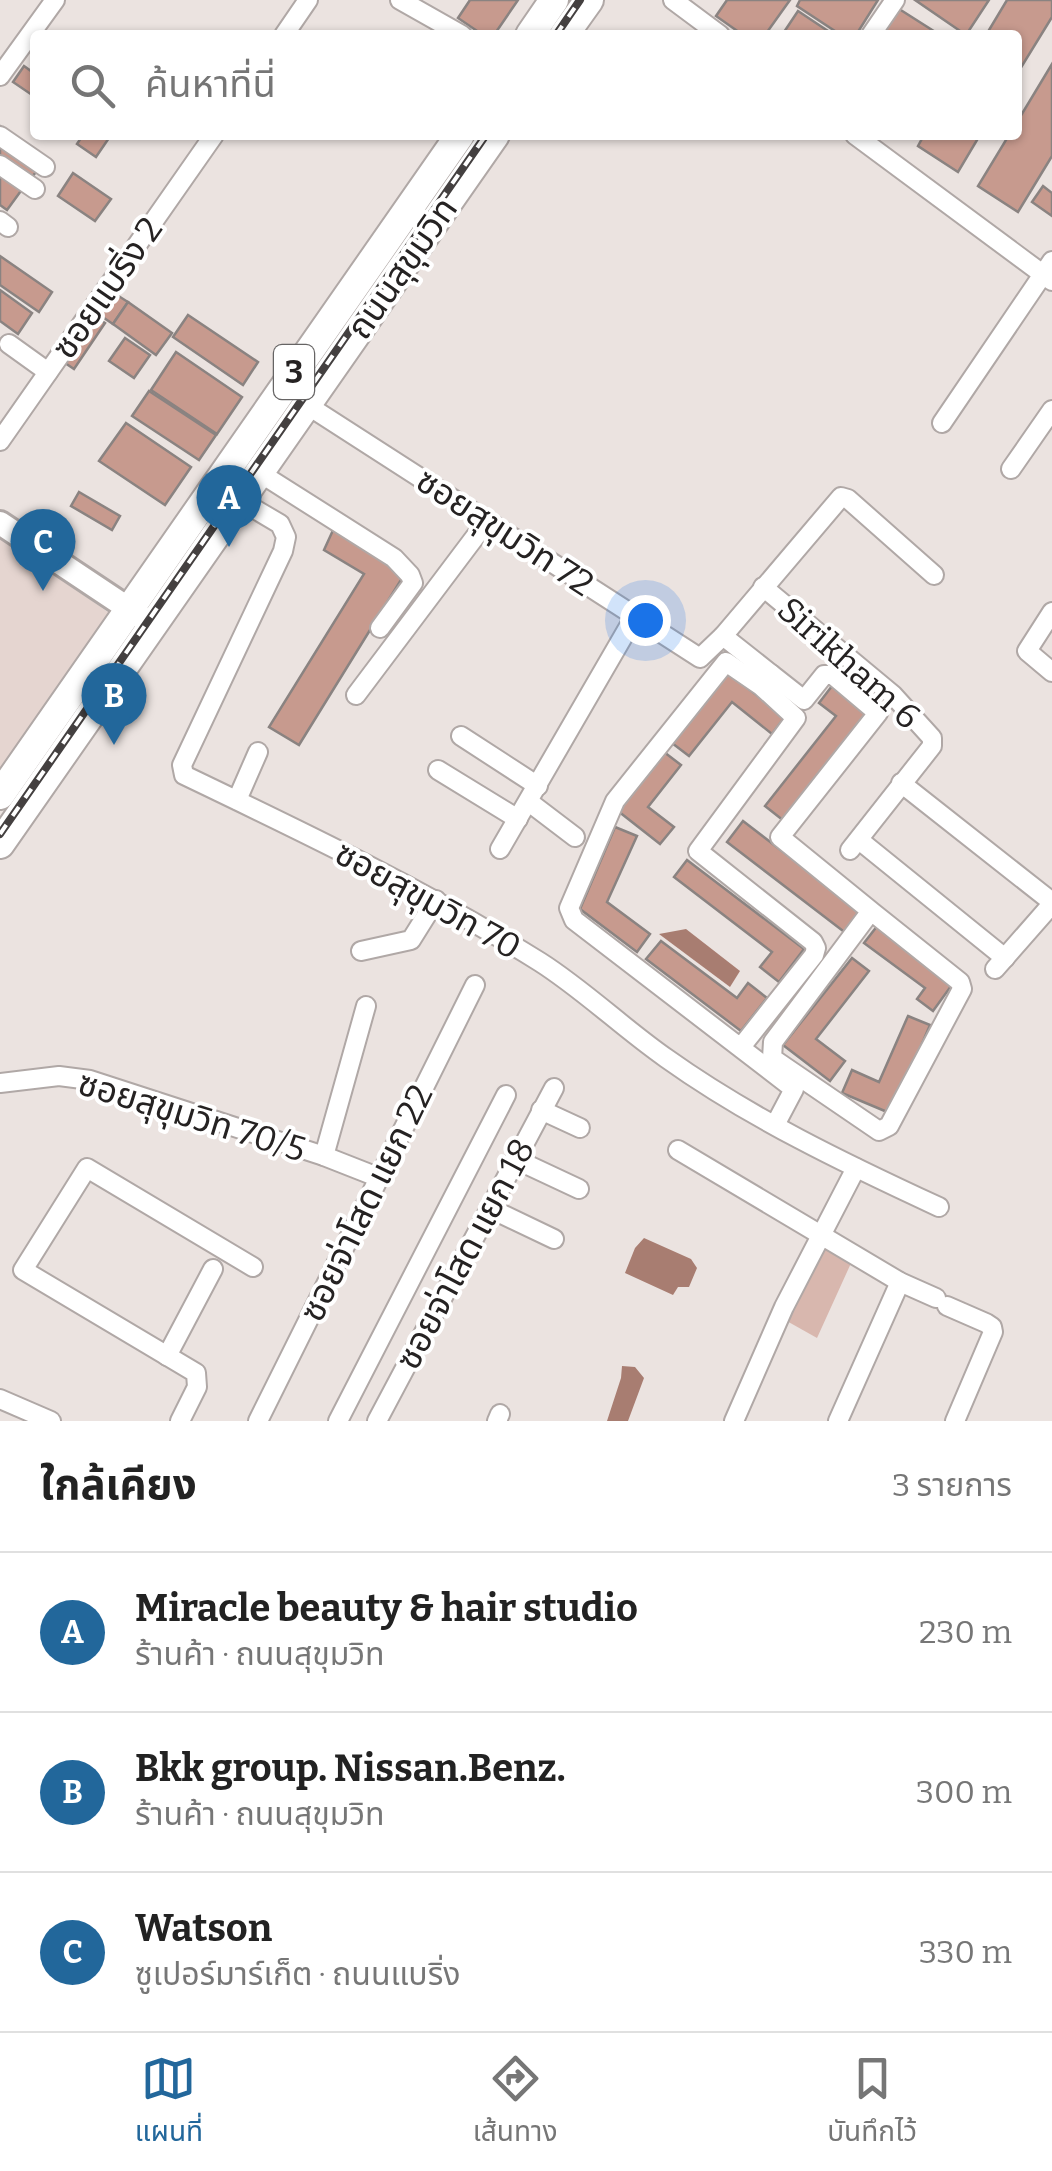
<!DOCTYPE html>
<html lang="th">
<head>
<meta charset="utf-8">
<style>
	body { margin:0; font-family:Bitter,"Noto Sans Thai",serif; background:#f2f2f2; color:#222 }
	.you { position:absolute; left:645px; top:620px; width:35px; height:35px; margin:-25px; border:8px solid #fff; border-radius:50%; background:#1a73e8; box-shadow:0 0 0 15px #1a73e833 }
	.badge { display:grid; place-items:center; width:65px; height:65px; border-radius:50%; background:#22679b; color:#fff; font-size:32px; font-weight:700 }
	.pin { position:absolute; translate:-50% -82px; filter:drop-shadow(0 2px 5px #0008) }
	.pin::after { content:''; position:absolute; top:52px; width:35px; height:30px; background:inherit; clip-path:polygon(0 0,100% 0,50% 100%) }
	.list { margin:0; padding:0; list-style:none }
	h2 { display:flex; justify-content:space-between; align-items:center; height:130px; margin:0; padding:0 40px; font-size:42px }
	h2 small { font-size:32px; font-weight:400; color:#767676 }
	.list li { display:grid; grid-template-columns:65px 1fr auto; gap:30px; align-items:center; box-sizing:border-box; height:160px; padding:0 40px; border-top:2px solid #e0e0e0 }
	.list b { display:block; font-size:38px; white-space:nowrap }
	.list p { margin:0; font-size:32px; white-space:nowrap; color:#767676 }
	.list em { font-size:32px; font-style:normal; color:#767676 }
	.icon { flex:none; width:55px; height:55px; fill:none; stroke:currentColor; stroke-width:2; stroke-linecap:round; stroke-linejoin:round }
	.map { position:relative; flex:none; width:1052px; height:1421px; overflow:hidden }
	.search { position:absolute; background:#fff; box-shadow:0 2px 8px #0004; left:30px; right:30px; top:30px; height:110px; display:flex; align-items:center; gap:25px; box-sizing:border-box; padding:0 35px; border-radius:10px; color:#767676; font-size:38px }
	.sheet { height:610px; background:#fff }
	nav { display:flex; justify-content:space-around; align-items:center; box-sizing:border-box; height:140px; border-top:2px solid #e0e0e0; background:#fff; font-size:28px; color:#767676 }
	nav a { display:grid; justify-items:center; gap:5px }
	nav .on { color:#22679b }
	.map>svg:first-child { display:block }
	.built { fill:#e5d5d0 }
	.green { fill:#d8b7ae }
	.water { fill:#a87d71 }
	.building { fill:#c79a8e; stroke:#8a8381; stroke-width:2.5 }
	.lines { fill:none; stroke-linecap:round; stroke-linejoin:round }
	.minor-casing { stroke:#b0a8a6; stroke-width:22 }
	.major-casing { stroke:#b0a8a6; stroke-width:28 }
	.highway-casing { stroke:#b0a8a6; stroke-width:32 }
	.minor { stroke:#fff; stroke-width:18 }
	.major { stroke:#fff; stroke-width:22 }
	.highway { stroke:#fff; stroke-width:28 }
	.rail-casing { stroke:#444040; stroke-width:8 }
	.rail { stroke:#fff; stroke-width:4; stroke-dasharray:11; stroke-linecap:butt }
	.labels { text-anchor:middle; stroke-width:8; stroke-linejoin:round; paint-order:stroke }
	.shield { fill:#fff; stroke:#666464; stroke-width:2.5 }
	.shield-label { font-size:32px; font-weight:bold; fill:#252222 }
	.street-label { font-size:35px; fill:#252222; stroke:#fff }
</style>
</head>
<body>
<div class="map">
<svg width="1052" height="1421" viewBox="0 0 1052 1421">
	<rect width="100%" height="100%" fill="#ebe3e0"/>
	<polygon class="built" points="0,535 113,616 0,778"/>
	<polygon class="green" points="821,1243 852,1261 817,1338 785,1320"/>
	<g class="water">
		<polygon points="686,929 740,971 730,987 659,934"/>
		<polygon points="644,1238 691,1259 697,1268 689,1287 678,1287 673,1295 625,1273 635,1248"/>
		<polygon points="622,1366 635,1367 644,1378 628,1421 607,1421 621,1378"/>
	</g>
	<g class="building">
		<polygon points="470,0 518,0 494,35 483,35 458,18"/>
		<polygon points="727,0 790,0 765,35 743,35 716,16"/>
		<polygon points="800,0 878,0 856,35 841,35 797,6"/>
		<polygon points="915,0 989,0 966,35"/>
		<polygon points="1007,0 1052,0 1052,17 1017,74 1017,35 986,35"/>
		<polygon points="896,7 940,35 878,35"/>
		<polygon points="798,11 834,35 782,35"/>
		<polygon points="1052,64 1052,156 1018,212 978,186 1009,135 1017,135 1017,122"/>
		<polygon points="24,66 35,74 35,97 13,82"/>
		<polygon points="0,126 46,158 30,180 0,159"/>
		<polygon points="83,135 111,135 96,157 77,144"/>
		<polygon points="924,135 980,135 958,172 918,146"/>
		<polygon points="0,172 23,188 7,210 0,205"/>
		<polygon points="73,173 111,199 95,221 58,196"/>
		<polygon points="1043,186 1052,193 1052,216 1032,202"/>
		<polygon points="0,256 52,292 39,312 0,285"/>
		<polygon points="0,290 32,313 18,334 0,321"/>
		<polygon points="109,290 128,302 113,324 95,312"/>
		<polygon points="128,302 172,333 156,355 113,324"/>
		<polygon points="93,315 105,323 74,369 62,361"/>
		<polygon points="188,315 258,362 243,385 173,337"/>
		<polygon points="125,338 150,355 134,378 109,361"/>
		<polygon points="176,352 242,397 217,434 151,390"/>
		<polygon points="149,391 216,435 199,460 132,416"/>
		<polygon points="126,423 191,467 165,505 99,461"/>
		<polygon points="79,492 120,516 112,530 71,506"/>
		<polygon points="334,528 404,575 299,745 269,727 364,574 324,550"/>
		<polygon points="728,673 785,717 772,734 732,702 689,756 672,743"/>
		<polygon points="832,686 868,714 784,821 765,806 836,716 819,703"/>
		<polygon points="664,752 681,765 648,807 674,827 660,844 618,811"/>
		<polygon points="743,821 863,913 847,934 727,842"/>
		<polygon points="615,827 637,836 607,902 650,934 637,952 580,909"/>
		<polygon points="687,860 804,949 779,982 760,967 772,952 674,877"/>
		<polygon points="878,925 954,982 933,1011 917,999 925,988 864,943"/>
		<polygon points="661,941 737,998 748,983 767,998 741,1031 646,959"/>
		<polygon points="852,958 869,971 816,1039 845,1061 830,1081 783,1045"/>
		<polygon points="908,1016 930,1025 892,1114 842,1093 852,1070 879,1082"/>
	</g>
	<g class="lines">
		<defs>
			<g id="minor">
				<polyline points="400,0 462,35"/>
				<polyline points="673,0 720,35"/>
				<polyline points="284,35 308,0"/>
				<polyline points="871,35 895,0"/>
				<polyline points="0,76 55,0"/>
				<polyline points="855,135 1052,281"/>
				<polyline points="0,136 45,167"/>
				<polyline points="0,165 35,189"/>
				<polyline points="0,221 8,227"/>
				<polyline points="9,344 48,372"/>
				<polyline points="307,405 700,658 723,636 841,497 848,499 934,575"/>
				<polyline points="942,423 1052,261"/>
				<polyline points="0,441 214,135"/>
				<polyline points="1011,469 1052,410"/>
				<polyline points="260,473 394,558 410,575 413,583 380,628"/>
				<path d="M241,501L280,524L286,537L283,551L182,765L184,775C305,833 426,891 540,962C584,990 623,1028 666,1058C750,1118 846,1164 939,1207"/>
				<polyline points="763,587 893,695 932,738 932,746 850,850"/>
				<polyline points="1052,612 1027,651 1052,672"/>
				<polyline points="723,636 771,674 765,682"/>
				<polyline points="771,674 804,700 824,675 833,675 878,713 780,837 871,911 773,1042 772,1058 879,1131 889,1126 962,989 960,982 871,911"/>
				<polyline points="356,695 487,521"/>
				<polyline points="461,736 538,786"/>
				<polyline points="438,770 518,819"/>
				<polyline points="901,783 1052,902"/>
				<polyline points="237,800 258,752"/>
				<polyline points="529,802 575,837"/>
				<polyline points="861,838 864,844 1005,958"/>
				<polyline points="500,849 635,616"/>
				<polyline points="361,951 411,940 436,900"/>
				<polyline points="995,969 1052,904"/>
				<polyline points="741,1047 814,955 816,948 813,942 698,851 796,718 761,686 726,662 615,801 569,908 574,920 794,1089 775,1125"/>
				<polyline points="0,1083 59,1076 90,1080 324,1156 380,1178"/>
				<polyline points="541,1110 580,1128"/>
				<polyline points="678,1150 900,1282 936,1298"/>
				<polyline points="324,1156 366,1006"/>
				<polyline points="515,1159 579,1189"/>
				<polyline points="489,1208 554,1239"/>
				<polyline points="947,1306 986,1323 992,1327 993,1332 955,1421"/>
				<polyline points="167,1356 213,1269"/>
				<polyline points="0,1399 51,1421"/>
				<polyline points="180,1421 197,1387 196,1373 23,1270 87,1168 253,1267"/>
				<polyline points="258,1421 475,985"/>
				<polyline points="338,1421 506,1095"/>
				<polyline points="377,1421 554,1088"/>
				<polyline points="497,1421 500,1414"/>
				<polyline points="734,1421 784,1307 856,1168"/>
				<polyline points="838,1421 900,1282"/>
			</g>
			<polyline id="major" points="0,523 153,625"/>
			<g id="highway">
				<polyline points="530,35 554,0"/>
				<polyline points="564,35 589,0"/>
				<polyline points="0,795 460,135"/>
				<polyline points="0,844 495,135"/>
			</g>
		</defs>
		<use href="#minor" class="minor-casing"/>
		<use href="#major" class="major-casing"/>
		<use href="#highway" class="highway-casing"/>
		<use href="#minor" class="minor"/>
		<use href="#major" class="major"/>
		<use href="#highway" class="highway"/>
		<defs>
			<g id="rail">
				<polyline points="556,35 580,0"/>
				<polyline points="0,834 486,135"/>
			</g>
		</defs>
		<use href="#rail" class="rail-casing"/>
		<use href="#rail" class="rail"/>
	</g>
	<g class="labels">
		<rect class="shield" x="274" y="345" width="40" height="54" rx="8"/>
		<g class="shield-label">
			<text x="294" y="383">3</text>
		</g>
		<g class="street-label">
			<text transform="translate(402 268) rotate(-55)" y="12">ถนนสุขุมวิท</text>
			<text transform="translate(107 288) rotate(-55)" y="12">ซอยแบริ่ง 2</text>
			<text transform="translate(505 532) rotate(33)" y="12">ซอยสุขุมวิท 72</text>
			<text transform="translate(849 663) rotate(42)" y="12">Sirikham 6</text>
			<text transform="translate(428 900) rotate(29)" y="12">ซอยสุขุมวิท 70</text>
			<text transform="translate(192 1116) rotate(17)" y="12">ซอยสุขุมวิท 70/5</text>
			<text transform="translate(366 1203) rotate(-64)" y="12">ซอยจ่าโสด แยก 22</text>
			<text transform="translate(465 1254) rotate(-62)" y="12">ซอยจ่าโสด แยก 18</text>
		</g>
	</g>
</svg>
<div class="you"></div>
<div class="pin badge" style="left:229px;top:547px">A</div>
<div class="pin badge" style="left:114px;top:745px">B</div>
<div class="pin badge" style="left:43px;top:591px">C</div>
<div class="search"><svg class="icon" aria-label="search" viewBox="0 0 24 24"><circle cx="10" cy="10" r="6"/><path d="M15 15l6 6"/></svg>ค้นหาที่นี่</div>
</div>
<section class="sheet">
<h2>ใกล้เคียง<small>3 รายการ</small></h2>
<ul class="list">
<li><span class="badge">A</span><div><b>Miracle beauty &amp; hair studio</b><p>ร้านค้า · ถนนสุขุมวิท</p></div><em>230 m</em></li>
<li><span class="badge">B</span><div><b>Bkk group. Nissan.Benz.</b><p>ร้านค้า · ถนนสุขุมวิท</p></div><em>300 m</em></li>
<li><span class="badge">C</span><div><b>Watson</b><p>ซูเปอร์มาร์เก็ต · ถนนแบริ่ง</p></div><em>330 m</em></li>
</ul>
</section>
<nav>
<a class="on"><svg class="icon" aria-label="map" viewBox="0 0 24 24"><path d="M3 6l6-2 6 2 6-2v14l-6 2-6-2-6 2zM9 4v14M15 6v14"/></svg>แผนที่</a>
<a><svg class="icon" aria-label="directions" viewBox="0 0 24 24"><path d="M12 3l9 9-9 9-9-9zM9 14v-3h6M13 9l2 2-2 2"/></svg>เส้นทาง</a>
<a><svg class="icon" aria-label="saved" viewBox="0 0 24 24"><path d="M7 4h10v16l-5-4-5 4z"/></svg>บันทึกไว้</a>
</nav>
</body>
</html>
